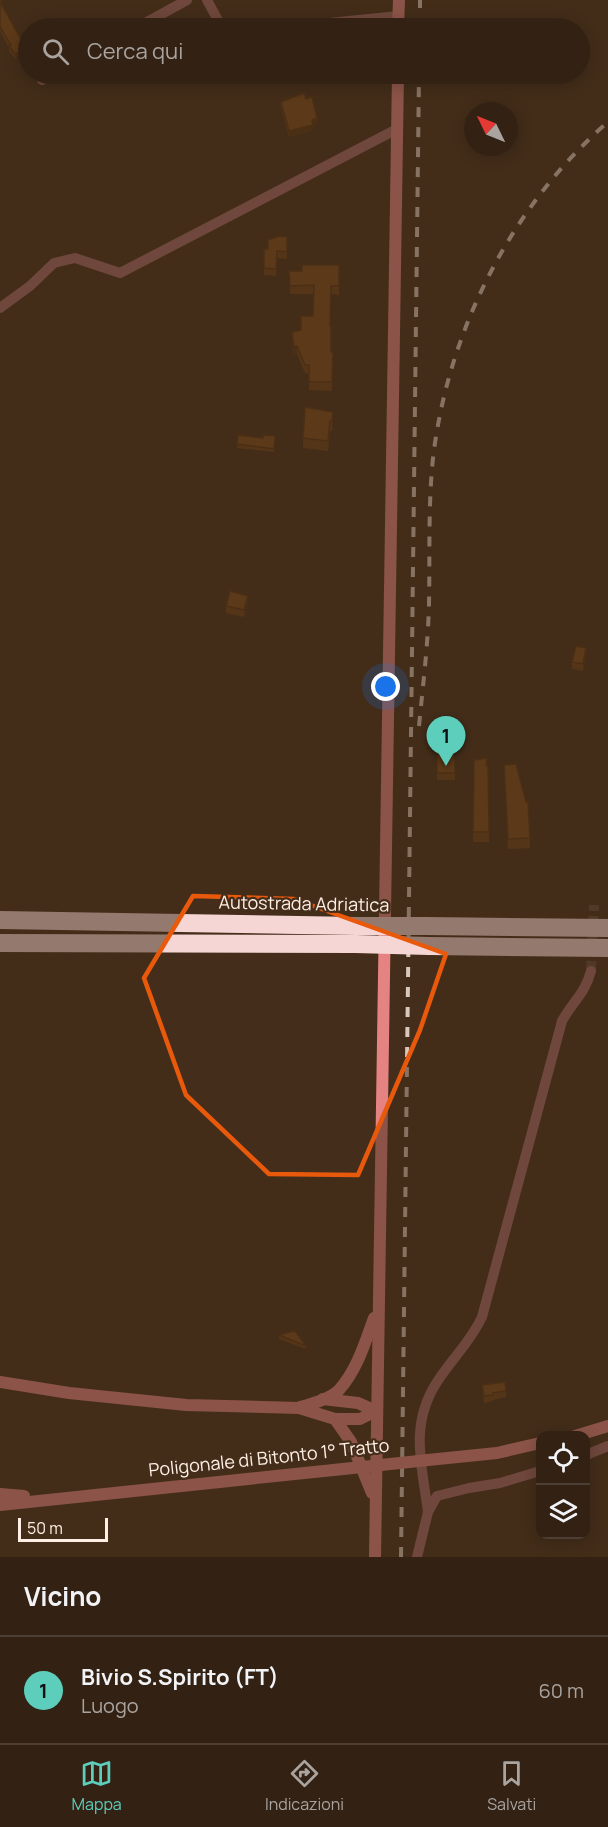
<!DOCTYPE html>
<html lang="it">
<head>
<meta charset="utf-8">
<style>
	body { margin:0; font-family:Manrope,sans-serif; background:#3e2f22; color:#f1f3f6 }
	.controls { position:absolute; right:18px; bottom:18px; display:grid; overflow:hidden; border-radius:12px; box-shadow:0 3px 15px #0003 }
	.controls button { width:54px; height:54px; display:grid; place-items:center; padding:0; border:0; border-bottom:2px solid #4e3f34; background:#332214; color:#f1f3f6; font:30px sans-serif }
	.compass { position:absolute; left:464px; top:102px; width:54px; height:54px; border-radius:50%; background:#332214; box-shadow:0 3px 15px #0003; rotate:313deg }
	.scale { position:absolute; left:18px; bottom:15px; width:90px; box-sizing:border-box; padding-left:6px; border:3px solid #ffefe4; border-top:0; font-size:16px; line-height:21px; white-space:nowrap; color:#ffefe4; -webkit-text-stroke:4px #442d1a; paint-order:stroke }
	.you { position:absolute; left:386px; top:687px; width:21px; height:21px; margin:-15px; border:4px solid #fff; border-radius:50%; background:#1a73e8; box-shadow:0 0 0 9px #1a73e833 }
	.badge { display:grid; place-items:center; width:39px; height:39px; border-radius:50%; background:#5ccebb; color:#111; font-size:20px; font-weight:700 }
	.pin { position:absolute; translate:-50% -50px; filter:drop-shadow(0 2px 3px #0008) }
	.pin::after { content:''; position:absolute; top:32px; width:21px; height:18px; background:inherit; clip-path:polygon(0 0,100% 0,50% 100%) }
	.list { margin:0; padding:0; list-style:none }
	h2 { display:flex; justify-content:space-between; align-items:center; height:78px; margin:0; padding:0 24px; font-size:26px }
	h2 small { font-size:20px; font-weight:400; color:#a9a4a0 }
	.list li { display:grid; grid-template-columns:39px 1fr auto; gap:18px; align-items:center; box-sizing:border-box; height:108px; padding:0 24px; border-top:2px solid #4e3f34 }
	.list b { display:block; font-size:22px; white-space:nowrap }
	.list p { margin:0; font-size:20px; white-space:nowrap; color:#a9a4a0 }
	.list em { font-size:20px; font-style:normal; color:#a9a4a0 }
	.icon { flex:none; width:33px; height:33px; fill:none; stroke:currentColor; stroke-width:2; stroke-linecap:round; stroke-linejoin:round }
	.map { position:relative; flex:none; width:608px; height:1557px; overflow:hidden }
	.search { position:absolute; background:#332214; box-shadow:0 3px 15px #0003; left:18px; right:18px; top:18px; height:66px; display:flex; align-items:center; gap:15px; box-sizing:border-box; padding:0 21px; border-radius:33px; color:#a9a4a0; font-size:22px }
	.sheet { height:186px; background:#332214 }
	nav { display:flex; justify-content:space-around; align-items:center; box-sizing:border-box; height:84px; border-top:2px solid #4e3f34; background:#332214; font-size:16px; color:#a9a4a0 }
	nav a { display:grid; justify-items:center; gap:3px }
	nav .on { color:#5ccebb }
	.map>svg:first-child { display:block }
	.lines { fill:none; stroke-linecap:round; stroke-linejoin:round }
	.street-tunnel { stroke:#604a38; stroke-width:10; stroke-dasharray:10 5; stroke-linecap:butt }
	.street { stroke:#a46766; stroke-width:10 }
	.secondary { stroke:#e48382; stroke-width:12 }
	.highway { stroke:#f5d6d4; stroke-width:18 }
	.rail { stroke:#d9c7bb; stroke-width:4; stroke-dasharray:10 10; stroke-linecap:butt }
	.secondary-bridge { stroke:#e48382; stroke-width:12 }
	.highway-bridge { stroke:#f5d6d4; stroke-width:18 }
	.wall { fill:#693e15 }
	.shaded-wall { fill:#553211 }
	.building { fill:#7a4818; stroke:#553211; stroke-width:1.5 }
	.marked { fill:none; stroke:#e8590c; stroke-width:4.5; stroke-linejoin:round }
	.labels { text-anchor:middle; stroke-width:4.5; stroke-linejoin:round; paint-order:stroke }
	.street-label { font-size:18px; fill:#ffefe4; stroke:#442d1a }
</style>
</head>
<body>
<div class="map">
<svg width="608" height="1557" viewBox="0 0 608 1557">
	<rect width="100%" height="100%" fill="#442d1a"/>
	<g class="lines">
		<polyline class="street-tunnel" points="591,971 594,905"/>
		<g class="street">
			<polyline points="207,0 221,26 224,28"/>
			<polyline points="136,28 187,0"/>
			<polyline points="279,28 399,16"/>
			<polyline points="42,80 54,74"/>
			<polyline points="0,308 30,286 54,263 75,258 120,273 397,129"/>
			<polyline points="586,1455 608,1446"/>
			<path d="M428,1512C422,1465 409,1425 437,1382C452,1358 470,1343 482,1317L562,1021C573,1001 585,994 591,971"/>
			<polyline points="417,1557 428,1512 437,1496 469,1488 500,1483 540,1471"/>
		</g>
		<g class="secondary">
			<polyline points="398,28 399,0"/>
			<polyline points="0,1382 69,1393 186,1405 299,1408 335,1419 360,1419 376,1411"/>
			<polyline points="323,1399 358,1403 376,1411"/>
			<path d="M300,1407C312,1404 330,1399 339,1390C357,1370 365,1343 374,1318"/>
			<polyline points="335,1419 351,1442 372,1493"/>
			<polyline points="575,1436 608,1426"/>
			<polyline points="428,1460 497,1453 540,1443"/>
			<polyline points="0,1494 24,1496"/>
			<polyline points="0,1505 343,1469"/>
			<polyline points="375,1557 398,74"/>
		</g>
		<g class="highway">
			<polyline points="0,920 357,926"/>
			<polyline points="425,926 608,928"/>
			<polyline points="0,943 355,944"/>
			<polyline points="429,946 608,948"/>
		</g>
		<g class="rail">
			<polyline points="420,28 420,0"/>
			<path d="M419,726C423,685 428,645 429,604C430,555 428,506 433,458C448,331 511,206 608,122"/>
			<polyline points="401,1557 419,74"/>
		</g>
		<polyline class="secondary-bridge" points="343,1469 428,1460"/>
		<g class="highway-bridge">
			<polyline points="357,926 425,926"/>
			<polyline points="355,944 429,946"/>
		</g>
	</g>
	<g class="wall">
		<polygon points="0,0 2,0 1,4 22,41 28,40 28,60 26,61 22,54 15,59 9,51 9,48 0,31"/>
		<polygon points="156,74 174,74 160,81"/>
		<polygon points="306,99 317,124 313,125 313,130 289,137 281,107 281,102"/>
		<polygon points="287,237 287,259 277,258 276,276 264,275 264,249 268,249"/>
		<polygon points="339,265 339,295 331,294 330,326 331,352 333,352 332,391 309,390 309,374 305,373 297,354 294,355 292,340 292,332 301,330 313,316 313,294 290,294 289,271 302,271"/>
		<polygon points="333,412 332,431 330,431 328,451 303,448 303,438"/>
		<polygon points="238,435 263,438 275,436 274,452 237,448"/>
		<polygon points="248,603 244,617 226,613 226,606"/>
		<polygon points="586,655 583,671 572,669 572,662"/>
		<polygon points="437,745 454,745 455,780 437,780"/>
		<polygon points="474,760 488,766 489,842 473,842"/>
		<polygon points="504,765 526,802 530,838 530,848 508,849"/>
		<polygon points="279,1335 306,1346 306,1349 279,1339"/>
		<polygon points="482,1385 506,1391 506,1397 493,1400 493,1401 484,1403"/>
	</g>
	<g class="shaded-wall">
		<polygon points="22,50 22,54 15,59 15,54"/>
		<polygon points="160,74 174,74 160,81"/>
		<polygon points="317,118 317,124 313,125 313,130 289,137 289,131 312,120"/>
		<polygon points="297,346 297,354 294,355 294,347"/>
		<polygon points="248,596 248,603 244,617 244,610"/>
		<polygon points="586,648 586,655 583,671 583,664"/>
	</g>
	<g class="building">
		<polygon points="0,2 22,41 27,38 28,40 28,55 26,56 22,50 15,54 9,46 11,45 0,27"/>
		<polygon points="180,21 192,28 167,28"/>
		<polygon points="304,93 306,99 312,97 317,118 312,120 313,125 289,131 281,102"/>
		<polygon points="279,236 287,237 287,252 277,251 276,269 264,268 264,249 268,249 268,240"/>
		<polygon points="302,265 339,265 339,286 331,286 330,326 331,326 331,352 333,352 332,382 309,382 309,365 305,365 297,346 294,347 292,332 301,330 301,316 313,316 314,285 290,286 289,271 302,271"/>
		<polygon points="305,407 333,412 332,421 330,421 328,441 303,438"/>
		<polygon points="238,435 263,438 264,435 275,436 274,449 237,444"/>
		<polygon points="230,591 248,596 244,610 226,606"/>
		<polygon points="576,646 586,648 583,664 572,662"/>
		<polygon points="437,745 454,745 455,773 437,773"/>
		<polygon points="487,758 486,766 488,766 489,832 473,832 474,760"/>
		<polygon points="516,764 526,802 528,802 530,838 508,839 504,765"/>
		<polygon points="295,1331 306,1346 279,1335"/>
		<polygon points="505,1382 506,1391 493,1393 493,1395 484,1396 482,1385"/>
	</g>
	<path d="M0 0H608V1557H0ZM193,896L294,899L446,954L420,1030L358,1175L269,1174L186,1095L144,978Z" fill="#442d1a" fill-opacity=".55" fill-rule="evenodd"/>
	<path class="marked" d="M193,896L294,899L446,954L420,1030L358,1175L269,1174L186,1095L144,978Z"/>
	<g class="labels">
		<g class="street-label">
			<text transform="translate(304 904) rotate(1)" y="6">Autostrada Adriatica</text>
			<text transform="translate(269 1458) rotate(-6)" y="6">Poligonale di Bitonto 1° Tratto</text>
		</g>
	</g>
</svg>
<div class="controls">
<button><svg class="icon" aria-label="locate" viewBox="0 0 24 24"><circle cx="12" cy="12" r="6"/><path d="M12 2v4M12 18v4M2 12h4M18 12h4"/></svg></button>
<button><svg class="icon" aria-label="layers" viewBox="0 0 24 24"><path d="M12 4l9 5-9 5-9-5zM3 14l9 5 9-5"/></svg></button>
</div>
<svg class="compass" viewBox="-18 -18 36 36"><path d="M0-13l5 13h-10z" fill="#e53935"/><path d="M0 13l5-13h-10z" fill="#a9a4a0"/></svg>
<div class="scale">50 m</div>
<div class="you"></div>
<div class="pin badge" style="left:446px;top:766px">1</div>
<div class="search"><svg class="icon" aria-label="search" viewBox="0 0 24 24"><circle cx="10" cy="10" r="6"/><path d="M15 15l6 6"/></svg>Cerca qui</div>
</div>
<section class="sheet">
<h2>Vicino<small></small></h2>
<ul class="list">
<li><span class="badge">1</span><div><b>Bivio S.Spirito (FT)</b><p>Luogo</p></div><em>60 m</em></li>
</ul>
</section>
<nav>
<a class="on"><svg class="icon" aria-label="map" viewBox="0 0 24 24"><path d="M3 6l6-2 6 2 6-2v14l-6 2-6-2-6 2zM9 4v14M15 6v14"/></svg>Mappa</a>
<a><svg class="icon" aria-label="directions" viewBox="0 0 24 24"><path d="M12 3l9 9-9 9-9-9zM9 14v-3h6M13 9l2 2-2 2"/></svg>Indicazioni</a>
<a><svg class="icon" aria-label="saved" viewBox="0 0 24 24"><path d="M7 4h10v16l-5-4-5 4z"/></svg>Salvati</a>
</nav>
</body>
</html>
